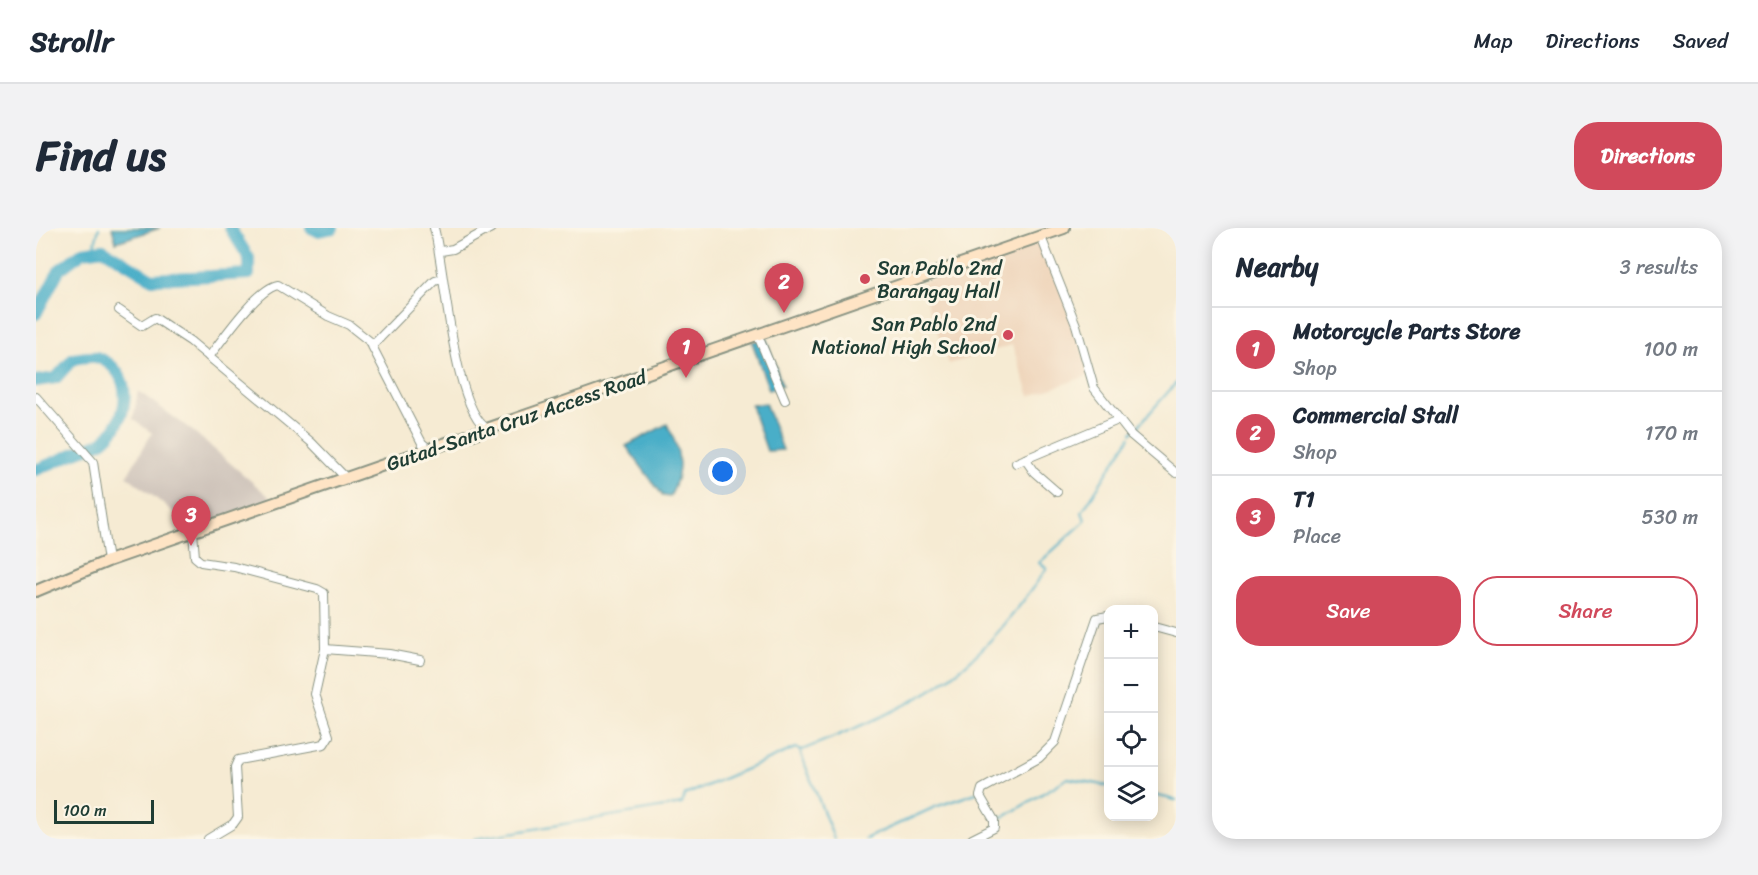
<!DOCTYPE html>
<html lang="en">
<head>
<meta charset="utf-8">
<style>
	body { margin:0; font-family:Sriracha,sans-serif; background:#f2f2f3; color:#1f2937 }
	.controls { position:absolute; right:18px; bottom:18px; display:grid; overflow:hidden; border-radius:12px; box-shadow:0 3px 15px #0003 }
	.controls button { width:54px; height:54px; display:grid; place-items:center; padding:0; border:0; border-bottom:2px solid #e0e1e3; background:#fff; color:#1f2937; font:30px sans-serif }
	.scale { position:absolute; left:18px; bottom:15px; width:100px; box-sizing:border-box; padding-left:6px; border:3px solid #1f3d34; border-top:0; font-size:16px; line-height:21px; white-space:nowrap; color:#1f3d34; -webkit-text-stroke:4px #fcf5e5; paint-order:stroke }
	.you { position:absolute; left:687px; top:244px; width:21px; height:21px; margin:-15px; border:4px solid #fff; border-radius:50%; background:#1a73e8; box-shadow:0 0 0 9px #1a73e833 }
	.badge { display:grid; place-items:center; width:39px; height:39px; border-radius:50%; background:#d1495b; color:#fff; font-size:20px; font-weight:700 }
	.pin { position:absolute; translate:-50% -50px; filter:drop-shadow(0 2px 3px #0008) }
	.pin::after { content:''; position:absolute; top:32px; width:21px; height:18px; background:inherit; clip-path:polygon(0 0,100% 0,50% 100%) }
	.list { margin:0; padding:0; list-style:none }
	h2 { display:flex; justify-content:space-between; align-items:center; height:78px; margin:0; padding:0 24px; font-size:26px }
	h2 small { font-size:20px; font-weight:400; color:#747a83 }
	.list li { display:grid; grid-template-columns:39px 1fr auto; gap:18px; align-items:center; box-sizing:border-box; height:84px; padding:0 24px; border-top:2px solid #e0e1e3 }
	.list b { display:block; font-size:22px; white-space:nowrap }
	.list p { margin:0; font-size:20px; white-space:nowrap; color:#747a83 }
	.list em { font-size:20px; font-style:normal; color:#747a83 }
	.actions { display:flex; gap:12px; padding:18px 24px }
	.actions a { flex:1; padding:14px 0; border:2px solid #d1495b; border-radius:24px; text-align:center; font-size:21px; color:#d1495b }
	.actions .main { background:#d1495b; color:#fff }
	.icon { flex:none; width:33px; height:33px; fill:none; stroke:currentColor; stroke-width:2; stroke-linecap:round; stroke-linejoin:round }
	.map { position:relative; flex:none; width:1140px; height:611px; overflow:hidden; border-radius:24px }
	header { display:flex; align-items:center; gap:36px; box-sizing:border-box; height:84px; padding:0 30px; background:#fff; border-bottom:2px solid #e0e1e3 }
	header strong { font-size:28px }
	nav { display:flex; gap:33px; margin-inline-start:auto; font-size:21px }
	.intro { display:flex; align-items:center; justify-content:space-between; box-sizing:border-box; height:144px; padding:0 36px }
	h1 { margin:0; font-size:42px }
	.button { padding:15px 27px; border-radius:24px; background:#d1495b; color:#fff; font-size:21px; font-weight:700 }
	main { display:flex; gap:36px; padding:0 36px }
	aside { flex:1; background:#fff; border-radius:24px; box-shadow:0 3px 15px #0003 }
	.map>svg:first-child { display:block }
	.built { fill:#efd6bc }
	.industrial { fill:#cdc2b9 }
	.water { fill:#49aec8; stroke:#34767e; stroke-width:1.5 }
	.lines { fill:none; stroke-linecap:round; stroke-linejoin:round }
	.stream { stroke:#49aec8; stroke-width:2 }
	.river { stroke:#49aec8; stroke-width:12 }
	.minor-casing { stroke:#8a9484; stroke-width:10 }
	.secondary-casing { stroke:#8a9484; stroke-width:14 }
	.minor { stroke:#fff; stroke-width:8 }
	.secondary { stroke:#fee4c5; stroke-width:10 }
	.poi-dot { fill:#d1495b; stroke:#fcf5e5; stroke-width:2 }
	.labels { text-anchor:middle; stroke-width:6; stroke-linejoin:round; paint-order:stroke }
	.poi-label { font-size:20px; fill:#1f3d34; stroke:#fcf5e5; text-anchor:start }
	.street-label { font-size:20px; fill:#1f3d34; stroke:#fcf5e5 }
</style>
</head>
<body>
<header>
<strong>Strollr</strong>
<nav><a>Map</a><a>Directions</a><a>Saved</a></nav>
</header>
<div class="intro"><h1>Find us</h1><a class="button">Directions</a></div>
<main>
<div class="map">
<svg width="1140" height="611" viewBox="0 0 1140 611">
	<rect width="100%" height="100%" fill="#fcf5e5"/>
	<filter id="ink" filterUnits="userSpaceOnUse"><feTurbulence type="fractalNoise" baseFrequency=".0167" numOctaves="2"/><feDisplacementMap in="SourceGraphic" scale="12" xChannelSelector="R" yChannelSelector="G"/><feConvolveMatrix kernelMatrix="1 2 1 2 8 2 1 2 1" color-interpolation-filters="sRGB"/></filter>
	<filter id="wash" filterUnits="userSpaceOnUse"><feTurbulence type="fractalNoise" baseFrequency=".008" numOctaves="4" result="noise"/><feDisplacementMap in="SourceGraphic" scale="24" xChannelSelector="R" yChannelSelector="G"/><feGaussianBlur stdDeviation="1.35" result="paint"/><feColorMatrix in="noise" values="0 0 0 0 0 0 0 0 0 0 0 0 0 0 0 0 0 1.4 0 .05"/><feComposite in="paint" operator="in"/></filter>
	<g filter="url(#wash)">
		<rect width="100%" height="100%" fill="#f6ebd3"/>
		<polygon class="built" points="1005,13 1025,62 1054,147 994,168 976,117 913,136 884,55"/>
		<polygon class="industrial" points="102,163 158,204 237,272 157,299 91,248 116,205 97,191"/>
		<g class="water">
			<polygon points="76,0 124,0 80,14"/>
			<polygon points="730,110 746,157 733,162 716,114"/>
			<polygon points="729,175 747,222 731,223 715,177"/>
			<path d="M631,196C645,223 648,242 634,269L627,268L590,218Z"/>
		</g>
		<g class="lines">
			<g class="stream">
				<polyline points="57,22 63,0"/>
				<polyline points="1096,205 1140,155"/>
				<polyline points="763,521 798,611"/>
				<polyline points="1118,567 1140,572"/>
				<polyline points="959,588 968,589 1032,550 1072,558"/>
				<path d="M438,611L646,576L649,567L760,520L766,522C816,501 870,482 914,449C951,422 985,378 1011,340L1003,335L1046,296L1049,292L1046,284L1094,209"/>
				<polyline points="829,611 899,579 943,564"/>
			</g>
			<g class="river">
				<polyline points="275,0 281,3 297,0"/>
				<polyline points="0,86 23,42 47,24 67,21 116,51 213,46 213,30 194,0"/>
				<path d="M0,153L20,150L37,131C44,130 54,128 60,129C100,142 94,192 67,213C62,217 54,219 49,221"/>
				<polyline points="0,242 44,223"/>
			</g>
		</g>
	</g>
	<g filter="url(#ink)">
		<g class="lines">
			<defs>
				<g id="minor">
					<path d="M398,0C409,39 417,184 453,202"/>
					<polyline points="1005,9 1040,97 1058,160 1095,207 1140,245"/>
					<polyline points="405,23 417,21 455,0"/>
					<polyline points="83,82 106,98 119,90 154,113 275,214 311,251"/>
					<polyline points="722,108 749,172"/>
					<path d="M173,129C186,112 222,60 242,57L292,88L313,97L337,116"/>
					<polyline points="0,169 57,234 72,333"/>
					<polyline points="394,222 386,215 336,118 399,53 406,51"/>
					<polyline points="989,231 998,244 1021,264"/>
					<polyline points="980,235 1082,192"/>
					<polyline points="157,304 159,329 165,334 198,339 281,361 288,365 289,421 279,466 293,508 288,516 202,532 199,539 202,589 197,596 172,611"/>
					<polyline points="1118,399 1140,405"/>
					<polyline points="289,421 353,426 384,432"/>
					<polyline points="936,611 958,600 958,592 944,568 946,561 1003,530 1019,514 1061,390 1072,388"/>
				</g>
				<polyline id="secondary" points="0,363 72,333 1028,0"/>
			</defs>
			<use href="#minor" class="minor-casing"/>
			<use href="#secondary" class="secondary-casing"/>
			<use href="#minor" class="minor"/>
			<use href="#secondary" class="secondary"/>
		</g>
	</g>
	<g class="poi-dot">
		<circle cx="829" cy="51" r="6"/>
		<circle cx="972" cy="107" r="6"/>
	</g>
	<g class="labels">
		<g class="poi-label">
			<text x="841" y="47">San Pablo 2nd<tspan x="841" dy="23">Barangay Hall</tspan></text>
			<text x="960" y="103" text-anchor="end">San Pablo 2nd<tspan x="960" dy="23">National High School</tspan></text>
		</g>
		<g class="street-label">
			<text transform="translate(480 192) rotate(-19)" y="7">Gutad-Santa Cruz Access Road</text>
		</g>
	</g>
</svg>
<div class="controls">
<button>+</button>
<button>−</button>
<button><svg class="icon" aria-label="locate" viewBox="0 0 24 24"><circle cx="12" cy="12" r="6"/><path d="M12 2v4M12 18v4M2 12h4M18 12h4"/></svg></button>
<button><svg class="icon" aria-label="layers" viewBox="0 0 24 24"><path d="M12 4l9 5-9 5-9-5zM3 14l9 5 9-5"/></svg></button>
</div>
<div class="scale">100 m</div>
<div class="you"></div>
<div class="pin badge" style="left:650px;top:150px">1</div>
<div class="pin badge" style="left:748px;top:85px">2</div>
<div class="pin badge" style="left:155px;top:318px">3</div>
</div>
<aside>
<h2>Nearby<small>3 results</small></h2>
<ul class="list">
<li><span class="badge">1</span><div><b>Motorcycle Parts Store</b><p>Shop</p></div><em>100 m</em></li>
<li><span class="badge">2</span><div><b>Commercial Stall</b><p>Shop</p></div><em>170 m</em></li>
<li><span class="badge">3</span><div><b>T1</b><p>Place</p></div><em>530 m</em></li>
</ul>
<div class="actions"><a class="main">Save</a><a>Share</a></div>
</aside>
</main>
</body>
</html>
